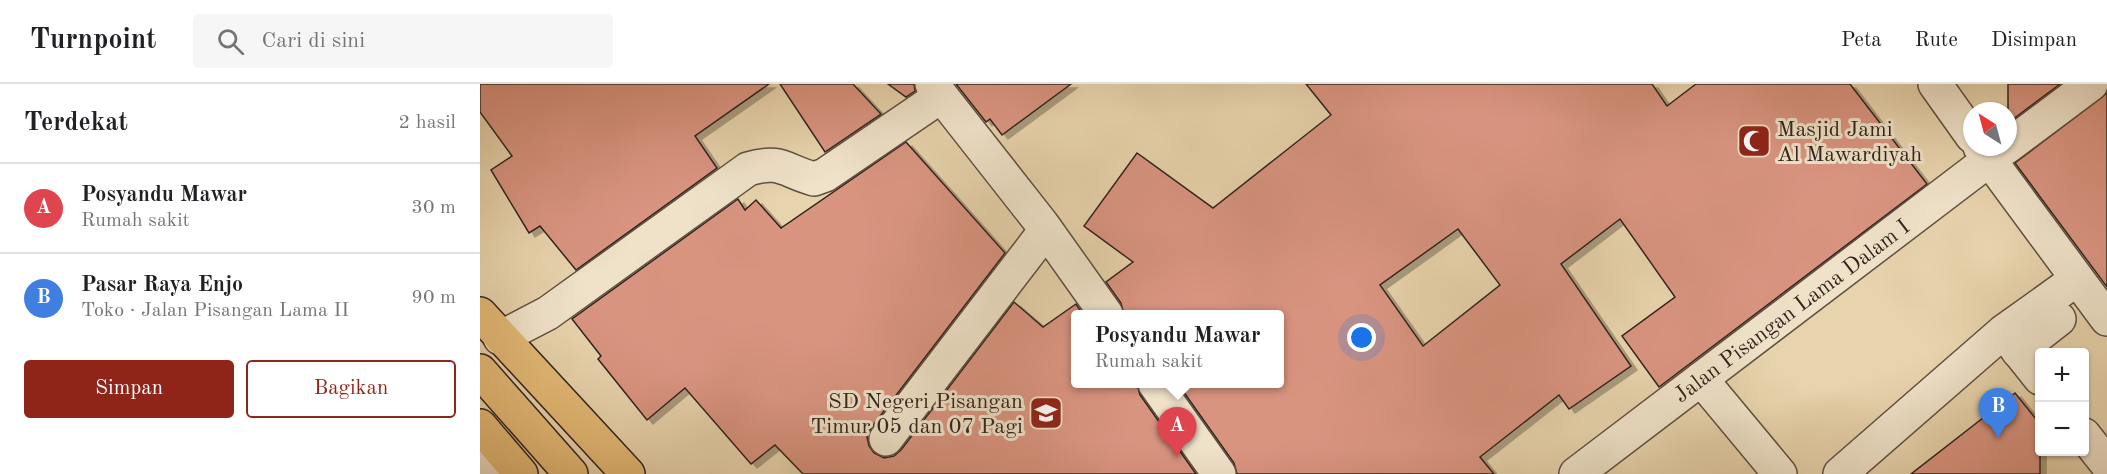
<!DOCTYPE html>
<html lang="id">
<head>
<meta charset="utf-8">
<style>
	body { margin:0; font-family:"Old Standard TT",serif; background:#f6f6f6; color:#202124 }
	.controls { position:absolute; right:18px; bottom:18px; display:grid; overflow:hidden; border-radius:6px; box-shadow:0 2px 4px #0004 }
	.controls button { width:54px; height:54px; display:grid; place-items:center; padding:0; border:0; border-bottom:2px solid #e0e0e0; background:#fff; color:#202124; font:30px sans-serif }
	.compass { position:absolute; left:1483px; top:18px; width:54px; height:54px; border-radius:50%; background:#fff; box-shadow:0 2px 4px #0004; rotate:324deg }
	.you { position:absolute; left:882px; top:254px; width:21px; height:21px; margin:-15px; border:4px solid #fff; border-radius:50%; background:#1a73e8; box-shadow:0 0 0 9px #1a73e833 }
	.badge { display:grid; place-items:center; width:39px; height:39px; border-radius:50%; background:#8f2418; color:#fff; font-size:20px; font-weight:700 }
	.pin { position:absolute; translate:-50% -50px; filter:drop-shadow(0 2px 3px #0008) }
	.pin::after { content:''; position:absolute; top:32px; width:21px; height:18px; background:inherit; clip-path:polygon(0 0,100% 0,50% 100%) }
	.popup { position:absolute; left:591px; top:226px; width:213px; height:78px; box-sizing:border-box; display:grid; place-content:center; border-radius:6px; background:#fff; filter:drop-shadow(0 2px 4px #0005); font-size:20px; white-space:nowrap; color:#757577 }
	.popup b { font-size:22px; color:#202124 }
	.popup::after { content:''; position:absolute; left:50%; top:100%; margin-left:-12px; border:12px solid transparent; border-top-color:#fff }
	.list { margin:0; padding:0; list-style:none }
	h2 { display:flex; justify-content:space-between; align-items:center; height:78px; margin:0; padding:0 24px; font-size:26px }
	h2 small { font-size:20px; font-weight:400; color:#757577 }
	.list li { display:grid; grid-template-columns:39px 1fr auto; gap:18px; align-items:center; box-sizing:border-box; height:90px; padding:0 24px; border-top:2px solid #e0e0e0 }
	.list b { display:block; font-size:22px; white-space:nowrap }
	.list p { margin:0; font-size:20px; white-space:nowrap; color:#757577 }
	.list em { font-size:20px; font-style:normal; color:#757577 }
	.actions { display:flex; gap:12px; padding:18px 24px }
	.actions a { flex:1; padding:14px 0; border:2px solid #8f2418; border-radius:6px; text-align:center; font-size:21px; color:#8f2418 }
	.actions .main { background:#8f2418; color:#fff }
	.icon { flex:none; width:33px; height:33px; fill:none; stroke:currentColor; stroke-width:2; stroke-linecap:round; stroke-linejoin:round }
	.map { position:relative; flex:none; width:1627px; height:390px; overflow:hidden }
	header { display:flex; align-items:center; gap:36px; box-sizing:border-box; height:84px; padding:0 30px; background:#fff; border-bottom:2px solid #e0e0e0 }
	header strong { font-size:28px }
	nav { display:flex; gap:33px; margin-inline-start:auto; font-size:21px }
	.search { width:420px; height:54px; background:#f6f6f6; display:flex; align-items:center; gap:15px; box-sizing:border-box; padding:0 21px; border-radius:6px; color:#757577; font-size:22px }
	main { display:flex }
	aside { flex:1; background:#fff }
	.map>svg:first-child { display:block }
	.building { fill:#d99480; stroke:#32231d; stroke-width:1.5; fill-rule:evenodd; filter:url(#shadow) }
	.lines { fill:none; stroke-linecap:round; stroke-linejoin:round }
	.minor-casing { stroke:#5f4f41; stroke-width:36 }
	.major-casing { stroke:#32231d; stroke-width:36 }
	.highway-casing { stroke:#32231d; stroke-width:36 }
	.minor { stroke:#efe2c9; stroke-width:33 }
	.major { stroke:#e4ba76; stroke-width:33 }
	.highway { stroke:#e4ba76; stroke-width:33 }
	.labels { text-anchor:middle; stroke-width:6; stroke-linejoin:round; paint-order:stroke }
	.poi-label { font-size:22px; fill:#32231d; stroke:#efe2c9; text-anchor:start }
	.street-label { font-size:22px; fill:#32231d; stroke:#efe2c9 }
</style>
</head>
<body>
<header>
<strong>Turnpoint</strong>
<div class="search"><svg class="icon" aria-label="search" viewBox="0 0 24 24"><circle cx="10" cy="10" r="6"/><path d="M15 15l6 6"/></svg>Cari di sini</div>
<nav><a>Peta</a><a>Rute</a><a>Disimpan</a></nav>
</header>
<main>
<aside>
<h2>Terdekat<small>2 hasil</small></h2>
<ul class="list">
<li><span class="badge" style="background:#e0444e">A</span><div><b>Posyandu Mawar</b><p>Rumah sakit</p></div><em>30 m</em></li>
<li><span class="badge" style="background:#3f7fe0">B</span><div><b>Pasar Raya Enjo</b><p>Toko · Jalan Pisangan Lama II</p></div><em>90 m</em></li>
</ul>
<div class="actions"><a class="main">Simpan</a><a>Bagikan</a></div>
</aside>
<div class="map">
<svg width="1627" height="390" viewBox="0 0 1627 390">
	<defs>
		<filter id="shadow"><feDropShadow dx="6" dy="4" stdDeviation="0" flood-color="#0004"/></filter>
	</defs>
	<rect width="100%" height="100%" fill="#e7d3ac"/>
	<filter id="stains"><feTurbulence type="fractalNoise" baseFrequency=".00333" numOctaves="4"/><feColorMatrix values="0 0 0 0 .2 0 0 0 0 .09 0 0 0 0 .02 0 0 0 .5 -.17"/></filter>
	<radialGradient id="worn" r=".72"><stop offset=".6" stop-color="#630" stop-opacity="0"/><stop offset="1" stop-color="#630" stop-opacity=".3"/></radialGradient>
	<g class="building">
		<polygon points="0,0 289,0 215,52 237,84 96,186 60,142 49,149 11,86 32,72 0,28"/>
		<polygon points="300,0 373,0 401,30 345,68"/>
		<polygon points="408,0 434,0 435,7 426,13"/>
		<polygon points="476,0 591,0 522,51 510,35 506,38"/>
		<path d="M826,0H1172L1187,22L1216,0H1370L1447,100L1179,303L1142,252L1195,213L1140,135L1081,180L1151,282L1089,325L1079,311L1000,373L1014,390H757L754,379L698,300H799V231H644L641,219L626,198L653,178L604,142L657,69L733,124L851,31ZM978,145L1020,201L943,262L900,201Z"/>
		<polygon points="1528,0 1580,0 1528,39"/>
		<polygon points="1627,9 1627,203 1535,79"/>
		<polygon points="426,58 525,169 391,344 387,353 389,362 394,369 404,374 414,372 421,366 534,218 563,243 596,220 603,231 595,231 595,300 657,300 660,311 716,390 323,390 295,361 271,380 205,304 167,336 118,275 121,272 92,235 258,115 265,126 276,116 301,144"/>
		<polygon points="1535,309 1560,340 1560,390 1431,390"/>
	</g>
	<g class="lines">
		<defs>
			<g id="minor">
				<polyline points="452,0 562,140 626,230"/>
				<polyline points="1455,0 1492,52"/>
				<polyline points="1528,62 1611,0"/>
				<polyline points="1500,63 1627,235"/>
				<polyline points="1525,250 1560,294"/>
				<path d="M20,254L68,229L268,85C301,75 305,87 334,95L345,91L461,12"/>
				<polyline points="1538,267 1579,235"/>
				<polyline points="1221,295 1300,390"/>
				<polyline points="675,300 739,390"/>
				<polyline points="1604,351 1627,380"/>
				<polyline points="406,355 566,146"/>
				<polyline points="0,374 13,390"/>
				<polyline points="1096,390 1526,63"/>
				<polyline points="1360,390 1523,248 1597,195"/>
			</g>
			<polyline id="major" points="0,230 148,390"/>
			<g id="highway">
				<polyline points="0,287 91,390"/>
				<polyline points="0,342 41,390"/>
			</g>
		</defs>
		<use href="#minor" class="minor-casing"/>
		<use href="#major" class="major-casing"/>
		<use href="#highway" class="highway-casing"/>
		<use href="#minor" class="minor"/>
		<use href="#major" class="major"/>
		<use href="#highway" class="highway"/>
	</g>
	<defs>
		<symbol id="mosque-square" viewBox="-11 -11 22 22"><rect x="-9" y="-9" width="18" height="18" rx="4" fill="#8f2418" stroke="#efe2c9"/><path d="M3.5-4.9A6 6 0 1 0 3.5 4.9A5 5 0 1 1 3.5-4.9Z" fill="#fff"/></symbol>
		<symbol id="school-square" viewBox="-11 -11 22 22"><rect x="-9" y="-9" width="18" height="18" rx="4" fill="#8f2418" stroke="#efe2c9"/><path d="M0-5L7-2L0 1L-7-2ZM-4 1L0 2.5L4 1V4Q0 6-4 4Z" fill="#fff"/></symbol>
	</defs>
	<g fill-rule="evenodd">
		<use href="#mosque-square" x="1255" y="38" width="38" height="38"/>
		<use href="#school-square" x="547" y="310" width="38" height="38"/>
	</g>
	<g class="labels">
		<g class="poi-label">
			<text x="1297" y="52">Masjid Jami<tspan x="1297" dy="25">Al Mawardiyah</tspan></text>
			<text x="543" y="324" text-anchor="end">SD Negeri Pisangan<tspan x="543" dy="25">Timur 05 dan 07 Pagi</tspan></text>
		</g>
		<g class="street-label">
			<text transform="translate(1311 226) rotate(-37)" y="8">Jalan Pisangan Lama Dalam I</text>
		</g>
	</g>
	<rect width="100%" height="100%" filter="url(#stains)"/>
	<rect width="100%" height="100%" fill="url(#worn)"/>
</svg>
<div class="controls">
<button>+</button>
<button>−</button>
</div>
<svg class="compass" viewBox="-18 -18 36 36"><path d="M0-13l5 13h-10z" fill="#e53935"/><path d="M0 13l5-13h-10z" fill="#757577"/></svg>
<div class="you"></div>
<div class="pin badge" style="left:697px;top:373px;background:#e0444e">A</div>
<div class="popup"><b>Posyandu Mawar</b>Rumah sakit</div>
<div class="pin badge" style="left:1518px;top:354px;background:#3f7fe0">B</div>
</div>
</main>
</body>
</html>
